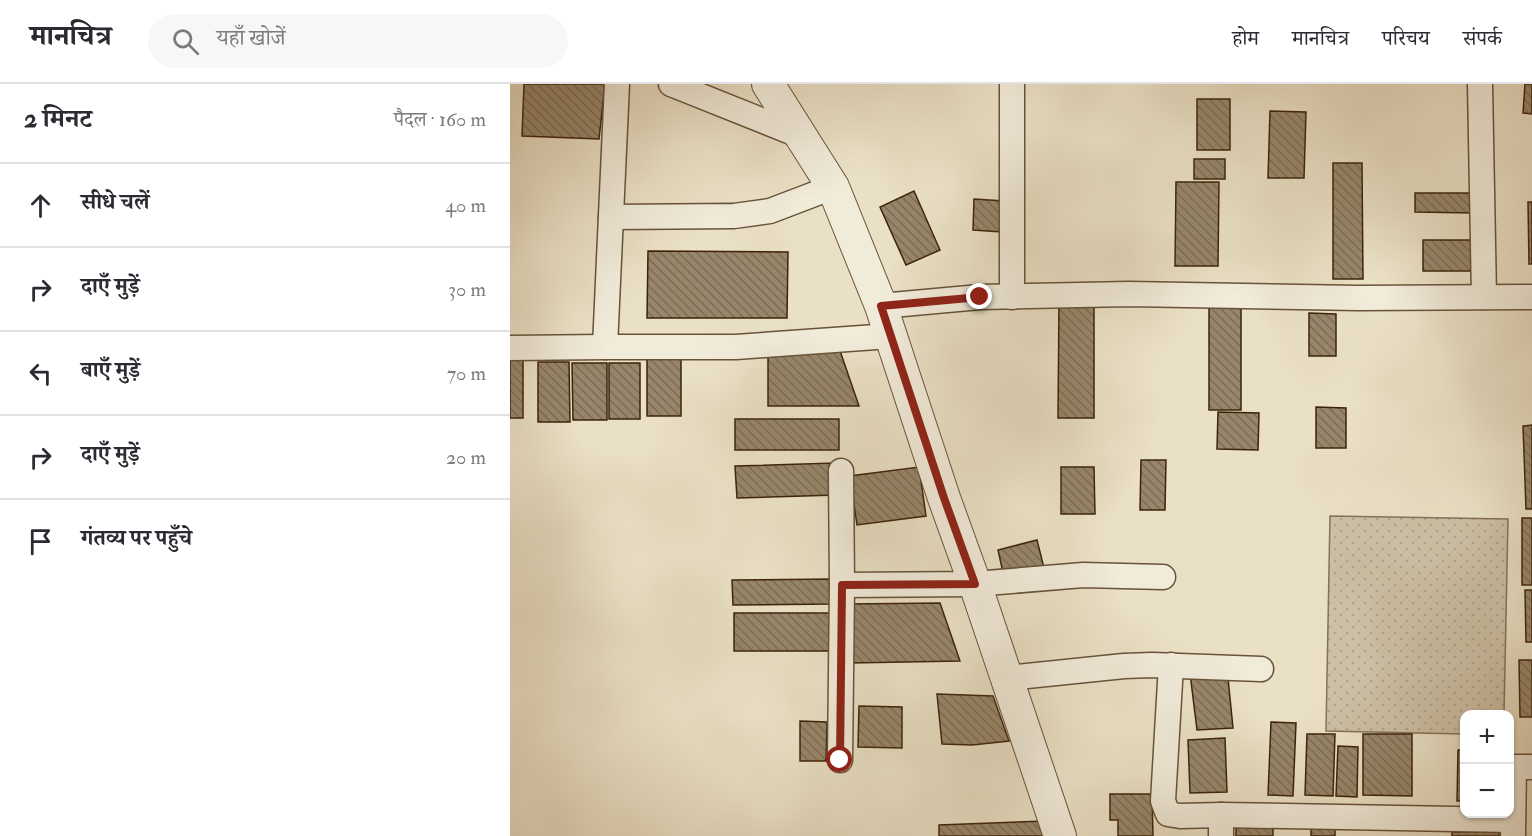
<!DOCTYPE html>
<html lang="hi">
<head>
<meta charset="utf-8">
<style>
	body { margin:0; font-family:"IM FELL Double Pica","Noto Serif Devanagari",serif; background:#f7f7f7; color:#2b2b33 }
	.controls { position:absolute; right:18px; bottom:18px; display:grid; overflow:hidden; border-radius:12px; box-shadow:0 2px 4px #0004 }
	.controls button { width:54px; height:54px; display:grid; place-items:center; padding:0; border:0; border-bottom:2px solid #e1e1e2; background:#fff; color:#2b2b33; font:30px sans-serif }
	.stop { position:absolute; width:18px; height:18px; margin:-14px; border:4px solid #8f2418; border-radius:50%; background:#fff }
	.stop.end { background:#8f2418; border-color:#fff; box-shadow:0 2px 6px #0008 }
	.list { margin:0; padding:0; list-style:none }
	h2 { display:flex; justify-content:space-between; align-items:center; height:78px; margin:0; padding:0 24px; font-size:26px }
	h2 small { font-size:20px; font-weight:400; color:#7c7c81 }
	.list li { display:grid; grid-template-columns:39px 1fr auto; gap:18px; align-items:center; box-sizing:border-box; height:84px; padding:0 24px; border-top:2px solid #e1e1e2 }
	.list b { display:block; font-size:22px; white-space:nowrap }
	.list em { font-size:20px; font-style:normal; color:#7c7c81 }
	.icon { flex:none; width:33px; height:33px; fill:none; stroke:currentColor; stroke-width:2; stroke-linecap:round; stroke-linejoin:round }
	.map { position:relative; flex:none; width:1022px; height:752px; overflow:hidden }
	header { display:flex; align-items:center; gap:36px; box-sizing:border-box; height:84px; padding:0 30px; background:#fff; border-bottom:2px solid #e1e1e2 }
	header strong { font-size:28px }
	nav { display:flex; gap:33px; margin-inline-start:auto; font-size:21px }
	.search { width:420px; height:54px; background:#f7f7f7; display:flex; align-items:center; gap:15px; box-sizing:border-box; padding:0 21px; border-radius:33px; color:#7c7c81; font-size:22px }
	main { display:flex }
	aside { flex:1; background:#fff }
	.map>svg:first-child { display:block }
	.grass { fill:url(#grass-dots); stroke:#857257; stroke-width:1.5 }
	.building { fill:url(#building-back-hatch); stroke:#3d2408; stroke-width:1.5 }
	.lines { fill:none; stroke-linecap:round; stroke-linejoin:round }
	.minor-casing { stroke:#685338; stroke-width:27 }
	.tertiary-casing { stroke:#685338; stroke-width:34 }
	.minor { stroke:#f1ebda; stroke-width:24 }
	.tertiary { stroke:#f1ebda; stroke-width:32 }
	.route { stroke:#8f2418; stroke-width:8 }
</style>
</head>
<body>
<header>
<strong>मानचित्र</strong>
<div class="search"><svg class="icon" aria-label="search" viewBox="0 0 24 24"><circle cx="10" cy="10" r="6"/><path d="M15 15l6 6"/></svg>यहाँ खोजें</div>
<nav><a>होम</a><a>मानचित्र</a><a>परिचय</a><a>संपर्क</a></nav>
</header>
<main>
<aside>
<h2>2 मिनट<small>पैदल · 160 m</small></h2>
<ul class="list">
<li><svg class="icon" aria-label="ahead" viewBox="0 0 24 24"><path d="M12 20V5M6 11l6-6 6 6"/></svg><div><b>सीधे चलें</b></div><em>40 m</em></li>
<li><svg class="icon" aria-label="right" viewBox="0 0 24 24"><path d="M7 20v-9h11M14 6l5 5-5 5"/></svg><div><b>दाएँ मुड़ें</b></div><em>30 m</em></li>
<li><svg class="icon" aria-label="left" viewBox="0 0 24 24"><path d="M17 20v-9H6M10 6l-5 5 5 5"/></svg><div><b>बाएँ मुड़ें</b></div><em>70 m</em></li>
<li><svg class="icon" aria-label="right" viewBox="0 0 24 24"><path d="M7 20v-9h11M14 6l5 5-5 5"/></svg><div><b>दाएँ मुड़ें</b></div><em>20 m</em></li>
<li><svg class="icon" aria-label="arrive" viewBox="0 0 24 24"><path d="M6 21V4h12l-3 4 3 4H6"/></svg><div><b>गंतव्य पर पहुँचे</b></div></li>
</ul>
</aside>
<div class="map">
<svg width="1022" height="752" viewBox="0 0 1022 752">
	<defs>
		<pattern id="grass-dots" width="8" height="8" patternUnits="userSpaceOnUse" patternTransform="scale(1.5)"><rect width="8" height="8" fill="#cdc0a6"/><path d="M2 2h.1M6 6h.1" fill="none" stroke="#b1a58d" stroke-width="1.8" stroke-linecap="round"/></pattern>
		<pattern id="building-back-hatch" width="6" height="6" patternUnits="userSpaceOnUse" patternTransform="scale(1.5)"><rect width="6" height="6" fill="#97866b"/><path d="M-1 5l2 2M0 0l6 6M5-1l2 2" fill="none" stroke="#7c6d56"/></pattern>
	</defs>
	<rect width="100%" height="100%" fill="#eae0c6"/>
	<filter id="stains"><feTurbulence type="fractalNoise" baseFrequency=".00333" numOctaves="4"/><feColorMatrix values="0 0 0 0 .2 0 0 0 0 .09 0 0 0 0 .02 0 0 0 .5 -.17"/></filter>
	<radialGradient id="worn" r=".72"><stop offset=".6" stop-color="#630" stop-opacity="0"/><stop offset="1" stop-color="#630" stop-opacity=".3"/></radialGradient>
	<polygon class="grass" points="820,432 998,435 994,630 954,630 954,650 816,647"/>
	<g class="building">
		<polygon points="14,0 95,0 89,55 12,52"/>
		<polygon points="1015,0 1022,0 1022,30 1013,29"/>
		<rect x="687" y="15" width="33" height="51"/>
		<polygon points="760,27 796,28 794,94 758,94"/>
		<rect x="684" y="75" width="31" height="20"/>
		<polygon points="823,79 852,79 853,195 823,195"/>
		<polygon points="666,98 709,98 708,182 665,182"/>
		<polygon points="404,107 430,166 396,181 370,123"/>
		<polygon points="905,109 964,109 964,129 905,128"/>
		<polygon points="464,115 494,117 492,148 463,146"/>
		<polygon points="1018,118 1022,118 1022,180 1019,180"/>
		<rect x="913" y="156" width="56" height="31"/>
		<polygon points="138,167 278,168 277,234 137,234"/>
		<polygon points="549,214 584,214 584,334 548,334"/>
		<rect x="699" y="216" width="32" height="110"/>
		<polygon points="799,229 826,230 826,272 799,272"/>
		<polygon points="258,261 328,261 349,322 258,322"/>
		<rect x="0" y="267" width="13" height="67"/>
		<rect x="137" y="271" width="34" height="61"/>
		<polygon points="28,278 59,278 60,338 28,338"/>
		<polygon points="62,279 97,279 97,336 63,336"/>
		<rect x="99" y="279" width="31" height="56"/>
		<polygon points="806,323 836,324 836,364 806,364"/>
		<polygon points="708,328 749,329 748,366 707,365"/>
		<rect x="225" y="335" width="104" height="31"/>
		<polygon points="1022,341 1022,425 1016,425 1013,342"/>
		<polygon points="631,376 656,376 655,426 630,426"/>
		<polygon points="325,379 326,411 227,414 225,382"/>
		<polygon points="409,383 416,432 347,441 340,392"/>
		<polygon points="551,383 584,383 585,430 551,430"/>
		<rect x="1012" y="434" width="10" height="67"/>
		<polygon points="527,456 534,484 494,493 488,466"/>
		<polygon points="323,495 323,520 223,521 222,496"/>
		<polygon points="1015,506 1022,506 1022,558 1016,558"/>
		<polygon points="430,519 450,577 340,579 338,520"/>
		<polygon points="224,529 323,529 322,567 224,567"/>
		<polygon points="1009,576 1022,576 1022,633 1010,633"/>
		<polygon points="680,589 718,594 723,644 687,646"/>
		<polygon points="427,610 483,612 499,657 462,661 432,660"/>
		<polygon points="349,622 392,623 392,664 348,663"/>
		<polygon points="290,637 317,638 316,677 290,677"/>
		<polygon points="761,638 786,639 783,712 758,711"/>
		<polygon points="797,650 825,650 823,712 795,711"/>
		<polygon points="853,650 902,650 902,712 853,711"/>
		<polygon points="715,654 717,708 680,709 678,656"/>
		<polygon points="828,662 848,663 847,713 826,712"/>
		<polygon points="948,666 954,666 954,717 947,717"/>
		<polygon points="600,710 642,710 643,752 608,752 608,736 600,736"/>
		<polygon points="726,734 763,735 763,752 726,752"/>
		<polygon points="801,736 825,737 825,752 801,752"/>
		<polygon points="535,737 536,752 429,752 429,741"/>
		<rect x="942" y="748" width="47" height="4"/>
	</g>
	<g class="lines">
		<defs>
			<g id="minor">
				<polyline points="161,0 291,52"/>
				<polyline points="502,0 502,213"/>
				<polyline points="970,0 974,213"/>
				<polyline points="101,133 224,132 260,127 323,103"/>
				<polyline points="371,222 470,213 619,210 848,214 1022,213"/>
				<polyline points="95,263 107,0"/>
				<polyline points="0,264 95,263 226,263 380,252"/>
				<polyline points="332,501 465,500 573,491 653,493"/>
				<polyline points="661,581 653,717 658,730 670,732 711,731 1002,736"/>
				<polyline points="497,594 614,582 642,581 751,585"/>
				<polyline points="330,676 332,501 331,387"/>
				<polyline points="711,731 711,752"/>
				<polyline points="1003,750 1004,683 1022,683"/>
			</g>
			<polyline id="tertiary" points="258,0 323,103 371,222 434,414 465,500 550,752"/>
		</defs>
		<use href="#minor" class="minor-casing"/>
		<use href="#tertiary" class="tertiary-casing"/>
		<use href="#minor" class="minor"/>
		<use href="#tertiary" class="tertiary"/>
	</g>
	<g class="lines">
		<polyline class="route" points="330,676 332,501 465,500 434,414 371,222 470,213"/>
	</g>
	<rect width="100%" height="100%" filter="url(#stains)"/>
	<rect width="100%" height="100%" fill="url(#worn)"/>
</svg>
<div class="controls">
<button>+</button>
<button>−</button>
</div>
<div class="stop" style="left:330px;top:676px"></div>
<div class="stop end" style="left:470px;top:213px"></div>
</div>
</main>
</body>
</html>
